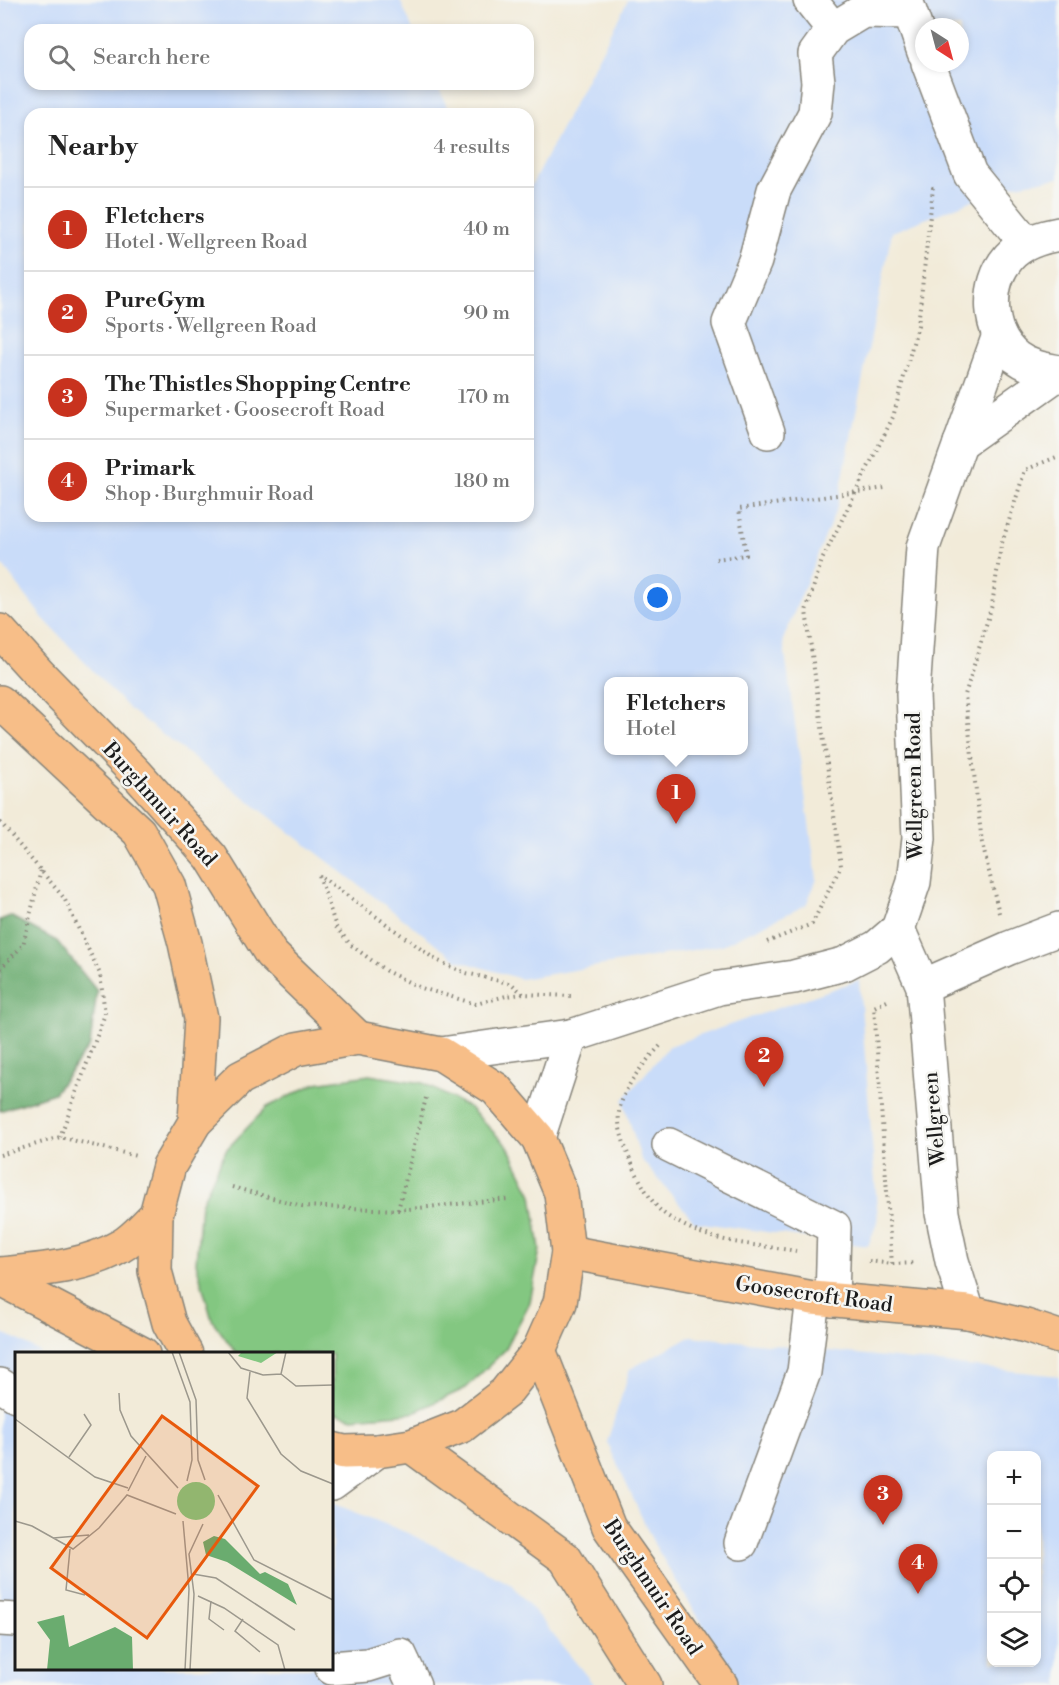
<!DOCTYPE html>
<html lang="en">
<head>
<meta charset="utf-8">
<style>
	body { margin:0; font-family:"Libre Bodoni",serif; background:#f6f6f6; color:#222 }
	.controls { position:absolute; right:18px; bottom:18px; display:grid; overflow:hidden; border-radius:12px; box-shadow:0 3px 9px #0003 }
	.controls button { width:54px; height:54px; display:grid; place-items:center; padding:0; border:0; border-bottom:2px solid #e0e0e0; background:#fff; color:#222; font:30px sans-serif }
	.compass { position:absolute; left:915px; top:18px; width:54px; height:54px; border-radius:50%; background:#fff; box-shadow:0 3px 9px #0003; rotate:144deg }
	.you { position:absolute; left:658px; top:598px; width:21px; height:21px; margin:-15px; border:4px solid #fff; border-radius:50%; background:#1a73e8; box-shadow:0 0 0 9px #1a73e833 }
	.badge { display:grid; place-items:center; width:39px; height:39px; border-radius:50%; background:#c8321e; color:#fff; font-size:20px; font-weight:700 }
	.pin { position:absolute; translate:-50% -50px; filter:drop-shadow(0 2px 3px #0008) }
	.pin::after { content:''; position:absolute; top:32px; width:21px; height:18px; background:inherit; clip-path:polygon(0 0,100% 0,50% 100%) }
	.popup { position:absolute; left:604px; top:677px; width:144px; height:78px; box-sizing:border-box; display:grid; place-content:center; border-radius:12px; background:#fff; filter:drop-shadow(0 2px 4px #0005); font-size:20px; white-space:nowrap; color:#767676 }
	.popup b { font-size:22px; color:#222 }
	.popup::after { content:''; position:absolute; left:50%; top:100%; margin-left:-12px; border:12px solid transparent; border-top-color:#fff }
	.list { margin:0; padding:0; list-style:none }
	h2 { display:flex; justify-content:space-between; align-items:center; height:78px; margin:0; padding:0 24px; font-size:26px }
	h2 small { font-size:20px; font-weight:400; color:#767676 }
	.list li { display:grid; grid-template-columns:39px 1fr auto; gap:18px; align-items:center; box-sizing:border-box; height:84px; padding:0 24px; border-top:2px solid #e0e0e0 }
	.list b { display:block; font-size:22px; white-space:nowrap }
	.list p { margin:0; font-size:20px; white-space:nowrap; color:#767676 }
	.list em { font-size:20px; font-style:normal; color:#767676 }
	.icon { flex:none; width:33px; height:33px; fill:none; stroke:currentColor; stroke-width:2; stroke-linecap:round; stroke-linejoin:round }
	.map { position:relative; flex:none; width:1059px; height:1685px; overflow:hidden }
	.search { position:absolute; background:#fff; box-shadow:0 3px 9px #0003; left:24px; top:24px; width:510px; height:66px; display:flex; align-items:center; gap:15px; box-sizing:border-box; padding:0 21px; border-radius:18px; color:#767676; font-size:22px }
	.panel { position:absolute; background:#fff; box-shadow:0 3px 9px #0003; left:24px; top:108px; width:510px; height:414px; border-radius:18px }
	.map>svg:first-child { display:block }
	.built { fill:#c9dcf9; fill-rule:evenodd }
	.green { fill:#83c781; stroke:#50724e; stroke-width:1.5 }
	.forest { fill:#6aac6f; stroke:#436446; stroke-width:1.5 }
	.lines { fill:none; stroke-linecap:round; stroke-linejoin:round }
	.minor-casing { stroke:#87847a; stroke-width:36 }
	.major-casing { stroke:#87847a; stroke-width:36 }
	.path { stroke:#87847a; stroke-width:4; stroke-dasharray:1.5 4.5; stroke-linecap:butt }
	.minor { stroke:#fff; stroke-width:33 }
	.major { stroke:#f7be88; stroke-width:33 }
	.labels { text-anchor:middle; stroke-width:5; stroke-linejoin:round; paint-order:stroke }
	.street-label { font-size:21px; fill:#1c1c1c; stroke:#f6f6f2 }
	.inset-road { fill:none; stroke:#9c988d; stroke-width:1.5 }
	.view { fill:#e8590c; fill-opacity:0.15; stroke:#e8590c; stroke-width:3 }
	.inset-edge { fill:none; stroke:#1c1c1c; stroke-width:3 }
</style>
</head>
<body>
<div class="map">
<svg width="1059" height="1685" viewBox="0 0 1059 1685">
	<rect width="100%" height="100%" fill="#f6f6f2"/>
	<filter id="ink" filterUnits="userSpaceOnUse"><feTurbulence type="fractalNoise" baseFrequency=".0167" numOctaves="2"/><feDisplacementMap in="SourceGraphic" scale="12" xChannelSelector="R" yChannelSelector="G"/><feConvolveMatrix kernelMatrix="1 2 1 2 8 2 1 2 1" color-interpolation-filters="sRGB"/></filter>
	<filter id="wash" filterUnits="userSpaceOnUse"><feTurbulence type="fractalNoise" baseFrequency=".008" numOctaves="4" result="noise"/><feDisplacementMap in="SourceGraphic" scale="24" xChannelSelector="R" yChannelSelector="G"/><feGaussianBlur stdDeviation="1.35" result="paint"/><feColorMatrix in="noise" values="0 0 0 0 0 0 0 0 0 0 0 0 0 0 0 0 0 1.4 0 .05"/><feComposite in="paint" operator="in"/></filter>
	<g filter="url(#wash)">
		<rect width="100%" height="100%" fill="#f2ebd9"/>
		<g class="built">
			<path d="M0,0H400L413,30H30V84H437L450,114H30V516H528V192L628,0H1059V178L1009,186L892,232L837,507L783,640L817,879L806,905L722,945L521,979L457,960L129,709L42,617L0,562ZM924,27H960V63H924ZM608,682H744V750H608Z"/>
			<polygon points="859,980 878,1220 868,1246 695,1222 641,1159 623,1100 669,1046"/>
			<polygon points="0,1332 17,1339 41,1353 16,1354 16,1668 332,1668 332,1503 410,1534 512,1584 594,1685 0,1685"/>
			<path d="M691,1336L1059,1376V1685H739L654,1544L607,1442L630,1369ZM992,1456H1036V1662H992Z"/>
		</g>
		<polygon class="green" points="369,1075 423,1083 470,1108 508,1147 532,1195 540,1249 530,1302 505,1350 466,1388 412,1413 353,1418 332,1412 332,1354 236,1353 212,1320 196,1263 201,1204 226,1150 267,1107 316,1083"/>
		<polygon class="forest" points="10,916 57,941 97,991 90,1045 54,1093 0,1111 0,920"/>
	</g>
	<g filter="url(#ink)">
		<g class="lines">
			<defs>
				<g id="minor">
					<polyline points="810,0 833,29"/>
					<polyline points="906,0 924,52"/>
					<polyline points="928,63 970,174 1026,243"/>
					<path d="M1059,234C1042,237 1021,243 1009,257C985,284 987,333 1016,357C1029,367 1044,369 1059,372"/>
					<polyline points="768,432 729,323 755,261 774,190 815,113 818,82 815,54 833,29 863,11 909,12"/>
					<polyline points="960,443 1059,373"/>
					<polyline points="898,929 923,986 942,1213 952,1261 968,1312"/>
					<polyline points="923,986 1009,948 1059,929"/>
					<polyline points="441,1054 571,1036 719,988 794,977 844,964 877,947 898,929 914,882 919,838 913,694 923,547 999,335"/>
					<polyline points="538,1138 571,1036"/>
					<polyline points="669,1145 834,1227 832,1300"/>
					<polyline points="0,1385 16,1395"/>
					<polyline points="332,1484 377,1451"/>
					<polyline points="741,1543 804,1372 813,1298"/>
					<polyline points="0,1619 16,1620"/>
					<polyline points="332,1668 368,1665 400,1655 414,1685"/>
				</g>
				<g id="major">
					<polyline points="0,631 40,675 136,773 211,857 271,954 358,1038"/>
					<polyline points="0,702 139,832 169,885 185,943 201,1018 195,1122"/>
					<polyline points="568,1252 813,1298 968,1312 1026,1326 1059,1337"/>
					<path d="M0,1274C40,1270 86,1267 121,1246C134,1239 145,1225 156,1215"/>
					<polyline points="0,1279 143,1354"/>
					<polyline points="539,1350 609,1527 721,1685"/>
					<polyline points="186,1354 169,1323 155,1271 156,1215 169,1166 195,1122 240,1078 296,1049 358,1038 441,1054 496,1089 538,1138 561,1193 568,1252 560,1303 539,1350 505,1393 462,1426 411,1446 377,1451 344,1452 332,1449"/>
					<polyline points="411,1446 565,1558 645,1685"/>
				</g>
			</defs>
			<use href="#minor" class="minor-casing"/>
			<use href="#major" class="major-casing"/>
			<g class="path">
				<polyline points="716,559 746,555 739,509 885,488"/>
				<polyline points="0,822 64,898 100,974 105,1014 60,1137"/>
				<polyline points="999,913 982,843 965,695 992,605 1001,546 1025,470 1059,456"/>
				<polyline points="767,942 812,924 841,866 806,611 822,560 893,417 918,325 933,188 936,187"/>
				<polyline points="0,969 23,945 41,870"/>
				<polyline points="523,994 512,984 466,973 436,960 319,875 336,927 351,945 386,971 421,988 476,1004 506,996 523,994 572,996"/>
				<polyline points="887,1001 874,1007 892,1264"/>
				<path d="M660,1046C643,1064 623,1087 619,1112C615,1134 643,1192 658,1208C665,1216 679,1223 689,1228C722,1244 761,1245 796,1251"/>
				<polyline points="0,1155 60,1137 136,1156"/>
				<polyline points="232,1187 302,1206 398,1210 508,1199"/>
				<polyline points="398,1210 426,1098"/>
				<polyline points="869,1261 892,1264 916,1263"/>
			</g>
			<use href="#minor" class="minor"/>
			<use href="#major" class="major"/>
		</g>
	</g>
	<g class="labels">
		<g class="street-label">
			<text transform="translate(914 786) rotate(-91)" y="7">Wellgreen Road</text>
			<text transform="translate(160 804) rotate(48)" y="7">Burghmuir Road</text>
			<text transform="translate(934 1119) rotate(-95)" y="7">Wellgreen</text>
			<text transform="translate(814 1294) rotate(8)" y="7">Goosecroft Road</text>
			<text transform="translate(653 1587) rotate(56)" y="7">Burghmuir Road</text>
		</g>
	</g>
	<g transform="translate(15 1352)">
		<rect width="318" height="318" fill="#f2ebd9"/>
		<path d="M227,0H263L246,11L223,4ZM162 149a19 19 0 1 1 38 0a19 19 0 1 1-38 0Z" fill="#83c781"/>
		<path d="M199,184L210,187L245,222L250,220L273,232L282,253L212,210L191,203L188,190ZM49,263L54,295L100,275L117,285L118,318H32L35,288L22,270Z" fill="#6aac6f"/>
		<path class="inset-road" d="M157,0L175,50L177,108L172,129M164,0L181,48L183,108L190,128M213,0L226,16L248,23L266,22L271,0M235,20L232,46L266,102L286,119L318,132M266,22L281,34L318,33M104,41L105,58L116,84L163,136M0,67L80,125L113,136M54,105L76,73L69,62M113,139L131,104M203,143L239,208L318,248M0,169L17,174L58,197L84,176L112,143L161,162M168,169L174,237L170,318M38,186L74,183M55,197L51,238L70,243M178,222L201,226L280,278M183,244L209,256L263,293L270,318M196,249L194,267L209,278M228,267L220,279L245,300M175,318L179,242L174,202L188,172"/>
		<path class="view" d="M147,64L243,134L132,286L36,216Z"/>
		<rect width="318" height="318" class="inset-edge"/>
	</g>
</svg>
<div class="controls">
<button>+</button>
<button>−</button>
<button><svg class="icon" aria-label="locate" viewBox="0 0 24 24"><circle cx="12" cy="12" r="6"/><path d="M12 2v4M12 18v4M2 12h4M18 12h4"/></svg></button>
<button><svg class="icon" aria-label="layers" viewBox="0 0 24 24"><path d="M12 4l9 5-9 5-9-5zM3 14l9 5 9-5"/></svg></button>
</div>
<svg class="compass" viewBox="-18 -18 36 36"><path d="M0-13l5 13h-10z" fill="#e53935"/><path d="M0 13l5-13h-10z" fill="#767676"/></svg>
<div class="you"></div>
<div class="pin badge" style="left:676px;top:824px">1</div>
<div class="popup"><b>Fletchers</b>Hotel</div>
<div class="pin badge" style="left:764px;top:1087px">2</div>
<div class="pin badge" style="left:883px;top:1525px">3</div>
<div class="pin badge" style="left:918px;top:1594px">4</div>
<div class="search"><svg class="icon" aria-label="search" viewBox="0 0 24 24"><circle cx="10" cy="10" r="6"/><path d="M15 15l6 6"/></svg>Search here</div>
<section class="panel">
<h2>Nearby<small>4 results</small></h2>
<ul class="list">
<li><span class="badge">1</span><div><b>Fletchers</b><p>Hotel · Wellgreen Road</p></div><em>40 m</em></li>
<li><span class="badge">2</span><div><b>PureGym</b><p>Sports · Wellgreen Road</p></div><em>90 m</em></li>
<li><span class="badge">3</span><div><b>The Thistles Shopping Centre</b><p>Supermarket · Goosecroft Road</p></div><em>170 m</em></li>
<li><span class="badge">4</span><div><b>Primark</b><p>Shop · Burghmuir Road</p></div><em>180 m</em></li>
</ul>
</section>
</div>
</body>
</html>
